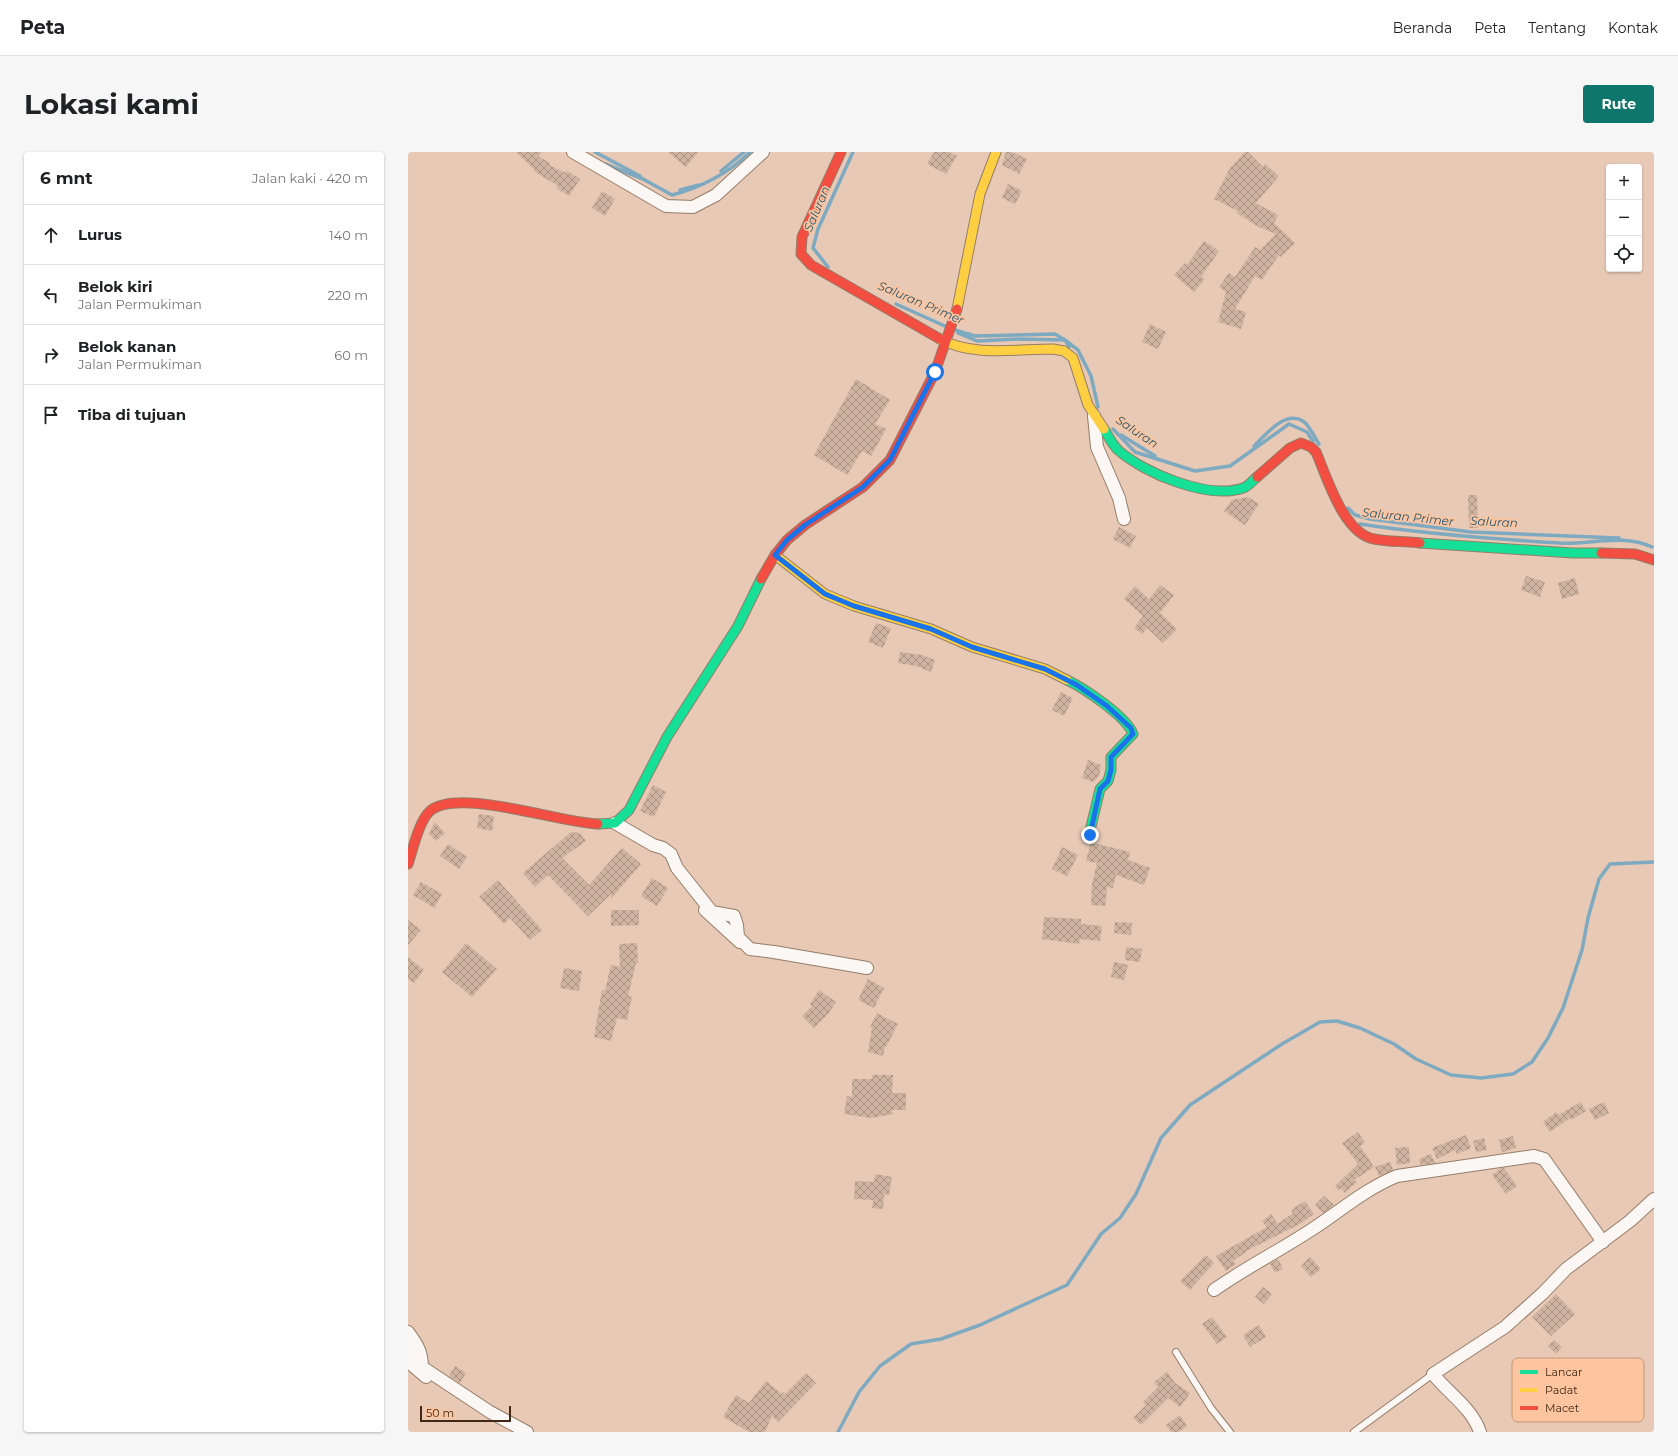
<!DOCTYPE html>
<html lang="id">
<head>
<meta charset="utf-8">
<style>
	body { margin:0; font-family:Montserrat,sans-serif; background:#f6f6f6; color:#202124 }
	.controls { position:absolute; right:12px; top:12px; display:grid; overflow:hidden; border-radius:4px; box-shadow:0 1px 3px #0004 }
	.controls button { width:36px; height:36px; display:grid; place-items:center; padding:0; border:0; border-bottom:1px solid #e0e0e0; background:#fff; color:#202124; font:20px sans-serif }
	.scale { position:absolute; left:12px; bottom:10px; width:91px; box-sizing:border-box; padding-left:4px; border:2px solid #412714; border-top:0; font-size:11px; line-height:14px; white-space:nowrap; color:#412714; -webkit-text-stroke:3px #fcc5a0; paint-order:stroke }
	.stop { position:absolute; width:12px; height:12px; margin:-9px; border:3px solid #1a73e8; border-radius:50%; background:#fff }
	.stop.end { background:#1a73e8; border-color:#fff; box-shadow:0 1px 4px #0008 }
	.list { margin:0; padding:0; list-style:none }
	h2 { display:flex; justify-content:space-between; align-items:center; height:52px; margin:0; padding:0 16px; font-size:17px }
	h2 small { font-size:13px; font-weight:400; color:#757577 }
	.list li { display:grid; grid-template-columns:26px 1fr auto; gap:12px; align-items:center; box-sizing:border-box; height:60px; padding:0 16px; border-top:1px solid #e0e0e0 }
	.list b { display:block; font-size:15px; white-space:nowrap }
	.list p { margin:0; font-size:13px; white-space:nowrap; color:#757577 }
	.list em { font-size:13px; font-style:normal; color:#757577 }
	.icon { flex:none; width:22px; height:22px; fill:none; stroke:currentColor; stroke-width:2; stroke-linecap:round; stroke-linejoin:round }
	.map { position:relative; flex:none; width:1246px; height:1280px; overflow:hidden; border-radius:4px }
	header { display:flex; align-items:center; gap:24px; box-sizing:border-box; height:56px; padding:0 20px; background:#fff; border-bottom:1px solid #e0e0e0 }
	header strong { font-size:19px }
	nav { display:flex; gap:22px; margin-inline-start:auto; font-size:14px }
	.intro { display:flex; align-items:center; justify-content:space-between; box-sizing:border-box; height:96px; padding:0 24px }
	h1 { margin:0; font-size:28px }
	.button { padding:10px 18px; border-radius:4px; background:#0f766e; color:#fff; font-size:14px; font-weight:700 }
	main { display:flex; gap:24px; padding:0 24px }
	aside { flex:1; background:#fff; border-radius:4px; box-shadow:0 1px 3px #0004 }
	.map>svg:first-child { display:block }
	.lines { fill:none; stroke-linecap:round; stroke-linejoin:round }
	.stream { stroke:#7eaac1; stroke-width:3.5 }
	.building { fill:url(#building-cross-hatch) }
	.lane-casing { stroke:#957d69; stroke-width:8 }
	.street-casing { stroke:#957d69; stroke-width:14 }
	.fast-casing { stroke:#957d69; stroke-width:11 }
	.slow-casing { stroke:#957d69; stroke-width:11 }
	.jam-casing { stroke:#957d69; stroke-width:11 }
	.lane { stroke:#fbf7f4; stroke-width:6 }
	.street { stroke:#fbf7f4; stroke-width:12 }
	.fast { stroke:#16e098; stroke-width:9 }
	.slow { stroke:#ffcf43; stroke-width:9 }
	.jam { stroke:#f24e42; stroke-width:9 }
	.route { stroke:#1a73e8; stroke-width:5 }
	.labels { text-anchor:middle; stroke-width:3.5; stroke-linejoin:round; paint-order:stroke }
	.water-label { font-size:12px; font-style:italic; fill:#205977; stroke:#fcc5a0 }
	.key { fill:#fcc5a0; stroke:#c49676; stroke-width:1 }
	.key-label { font-size:11px; fill:#412714 }
</style>
</head>
<body>
<header>
<strong>Peta</strong>
<nav><a>Beranda</a><a>Peta</a><a>Tentang</a><a>Kontak</a></nav>
</header>
<div class="intro"><h1>Lokasi kami</h1><a class="button">Rute</a></div>
<main>
<aside>
<h2>6 mnt<small>Jalan kaki · 420 m</small></h2>
<ul class="list">
<li><svg class="icon" aria-label="ahead" viewBox="0 0 24 24"><path d="M12 20V5M6 11l6-6 6 6"/></svg><div><b>Lurus</b></div><em>140 m</em></li>
<li><svg class="icon" aria-label="left" viewBox="0 0 24 24"><path d="M17 20v-9H6M10 6l-5 5 5 5"/></svg><div><b>Belok kiri</b><p>Jalan Permukiman</p></div><em>220 m</em></li>
<li><svg class="icon" aria-label="right" viewBox="0 0 24 24"><path d="M7 20v-9h11M14 6l5 5-5 5"/></svg><div><b>Belok kanan</b><p>Jalan Permukiman</p></div><em>60 m</em></li>
<li><svg class="icon" aria-label="arrive" viewBox="0 0 24 24"><path d="M6 21V4h12l-3 4 3 4H6"/></svg><div><b>Tiba di tujuan</b></div></li>
</ul>
</aside>
<div class="map">
<svg width="1246" height="1280" viewBox="0 0 1246 1280">
	<defs>
		<pattern id="building-cross-hatch" width="8" height="8" patternUnits="userSpaceOnUse"><rect width="8" height="8" fill="#ceb4a1"/><path d="M0 0l8 8M0 8l8-8" fill="none" stroke="#a99282"/></pattern>
	</defs>
	<rect width="100%" height="100%" fill="#e7c9b5"/>
	<g class="lines">
		<g class="stream">
			<polyline points="187,0 232,24"/>
			<path d="M197,12L235,27L264,43C292,36 321,21 342,0"/>
			<polyline points="313,19 336,0"/>
			<polyline points="272,38 291,33"/>
			<polyline points="420,115 405,96 410,77 445,0"/>
			<polyline points="488,152 539,175"/>
			<polyline points="547,178 567,184 647,182 657,188 661,195"/>
			<polyline points="550,181 569,189 611,187 657,188 670,198 683,224 690,255"/>
			<polyline points="705,277 727,300 787,319 822,314 881,272 899,280 905,289"/>
			<polyline points="713,283 747,304"/>
			<path d="M846,294C858,283 876,258 895,269C901,273 907,286 911,292"/>
			<polyline points="940,356 947,363 962,367 1063,380 1211,386"/>
			<path d="M952,372C1017,382 1085,387 1151,391C1182,393 1214,381 1244,395"/>
			<polyline points="430,1280 451,1240 472,1214 503,1192 533,1187 572,1173 659,1133 693,1082 712,1066 728,1042 753,986 782,953 874,892 912,870 929,869 952,876 986,892 1008,907 1043,923 1073,926 1105,922 1124,910 1140,886 1155,856 1174,798 1180,766 1191,727 1202,712 1246,710"/>
		</g>
	</g>
	<g class="building">
		<polygon points="108,0 134,0 130,4 142,11 141,13 158,21 159,19 172,27 161,44 149,37 150,34 126,19 127,18"/>
		<polygon points="260,0 290,0 278,15"/>
		<polygon points="526,0 541,0 549,4 538,22 519,12"/>
		<polygon points="598,0 604,0 619,7 611,22 594,13"/>
		<polygon points="837,0 840,0 855,15 857,12 871,24 848,51 870,63 866,71 887,91 873,105 871,103 854,128 847,124 827,157 838,160 833,177 810,170 818,140 811,135 821,121 827,125 847,95 852,98 868,82 849,74 829,61 830,59 806,47 822,16"/>
		<polygon points="600,32 614,39 607,52 594,46"/>
		<polygon points="194,39 207,47 197,64 184,56"/>
		<polygon points="796,89 811,99 793,125 797,127 786,140 766,123 777,111 779,113"/>
		<polygon points="742,172 758,180 750,197 734,190"/>
		<polygon points="448,227 482,248 467,272 478,277 463,304 454,299 439,323 406,303"/>
		<polygon points="1060,343 1069,343 1070,376 1061,376"/>
		<polygon points="840,345 851,352 837,373 816,359 824,348"/>
		<polygon points="711,375 728,384 722,396 705,387"/>
		<polygon points="1118,424 1137,430 1132,445 1113,438"/>
		<polygon points="1167,426 1171,442 1154,447 1150,431"/>
		<polygon points="752,433 766,443 752,461 769,477 755,491 739,476 734,482 726,476 735,464 716,447 727,434 741,447"/>
		<polygon points="468,471 483,476 475,496 460,490"/>
		<polygon points="492,500 514,503 527,508 523,520 508,514 490,511"/>
		<polygon points="653,540 665,546 656,564 644,558"/>
		<polygon points="680,608 693,613 691,624 685,630 674,626"/>
		<polygon points="245,633 258,640 246,665 232,659"/>
		<polygon points="71,662 86,664 84,679 69,676"/>
		<polygon points="27,670 37,681 28,689 21,682"/>
		<polygon points="163,680 172,681 178,689 154,706 181,733 214,696 233,712 203,747 203,742 180,764 140,723 127,735 115,721"/>
		<polygon points="686,691 722,700 720,708 742,716 736,733 708,723 705,736 699,735 697,754 683,753 684,732 689,711 678,709 682,693"/>
		<polygon points="40,692 59,705 51,717 32,704"/>
		<polygon points="654,695 670,703 659,724 644,717"/>
		<polygon points="244,726 260,736 249,754 233,744"/>
		<polygon points="90,728 134,778 122,788 102,766 96,772 71,745"/>
		<polygon points="13,730 34,742 26,756 5,743"/>
		<polygon points="203,758 231,758 231,773 203,774"/>
		<polygon points="636,765 673,767 673,772 694,774 692,789 672,787 671,792 634,787"/>
		<polygon points="0,768 13,778 0,793"/>
		<polygon points="707,770 724,771 723,783 706,781"/>
		<polygon points="58,791 89,817 64,845 34,820"/>
		<polygon points="229,791 230,811 228,811 220,844 224,844 219,868 209,866 203,889 186,885 194,838 197,839 203,813 212,815 211,792"/>
		<polygon points="718,795 734,797 732,810 717,808"/>
		<polygon points="0,805 16,818 6,831 0,827"/>
		<polygon points="706,810 720,813 716,828 703,825"/>
		<polygon points="156,816 174,819 171,839 152,836"/>
		<polygon points="460,827 476,836 466,856 450,848"/>
		<polygon points="411,838 428,850 420,862 406,876 394,864 404,854 402,852"/>
		<polygon points="469,861 490,872 478,895 477,894 475,904 460,900 464,876 462,875"/>
		<polygon points="464,923 485,923 484,941 498,941 498,958 484,958 485,962 463,966 436,962 439,944 444,945 444,927 464,927"/>
		<polygon points="1173,950 1178,959 1163,968 1162,966 1142,980 1135,970 1148,960 1150,963"/>
		<polygon points="1196,950 1201,961 1187,968 1181,957"/>
		<polygon points="950,980 957,991 952,994 966,1015 946,1028 949,1030 937,1041 933,1036 930,1038 927,1034 950,1012 934,991"/>
		<polygon points="1058,983 1063,996 1049,1002 1047,998 1029,1007 1024,996"/>
		<polygon points="1105,984 1108,996 1094,1000 1091,988"/>
		<polygon points="1076,986 1079,998 1068,1000 1065,989"/>
		<polygon points="1001,995 1002,1011 989,1013 987,996"/>
		<polygon points="1023,1002 1027,1011 1013,1013 1011,1007"/>
		<polygon points="982,1010 985,1018 971,1024 967,1015"/>
		<polygon points="1093,1016 1096,1016 1109,1034 1098,1042 1084,1023"/>
		<polygon points="467,1022 484,1025 481,1043 476,1042 475,1057 464,1056 465,1048 446,1047 447,1029 466,1030"/>
		<polygon points="916,1044 926,1053 915,1061 907,1053"/>
		<polygon points="897,1049 906,1062 892,1072 842,1097 825,1109 828,1112 818,1119 808,1104 859,1075 854,1069 863,1062 870,1072 885,1061 883,1058"/>
		<polygon points="798,1103 806,1111 782,1138 772,1129"/>
		<polygon points="902,1105 913,1117 903,1125 893,1114"/>
		<polygon points="870,1107 875,1117 867,1121 862,1112"/>
		<polygon points="855,1135 864,1142 856,1152 847,1145"/>
		<polygon points="1148,1142 1167,1162 1143,1184 1124,1165"/>
		<polygon points="804,1165 819,1185 809,1192 794,1172"/>
		<polygon points="851,1173 858,1185 842,1195 835,1183"/>
		<polygon points="1146,1188 1154,1195 1148,1202 1140,1194"/>
		<polygon points="47,1214 58,1221 52,1231 41,1224"/>
		<polygon points="759,1220 767,1231 782,1241 772,1255 760,1246 733,1273 725,1266 738,1253 735,1250 750,1235 746,1230"/>
		<polygon points="398,1221 408,1231 370,1270 364,1264 357,1280 341,1280 315,1265 328,1243 341,1251 358,1229 374,1242 375,1240 377,1242"/>
		<polygon points="772,1263 779,1274 770,1280 763,1280 758,1273"/>
	</g>
	<g class="lines">
		<defs>
			<g id="lane">
				<polyline points="768,1200 803,1256 822,1280"/>
				<polyline points="946,1280 1025,1222"/>
			</g>
			<g id="street">
				<polyline points="165,0 258,54 285,55 308,43 355,0"/>
				<polyline points="686,264 689,295 711,346 716,367"/>
				<polyline points="207,671 245,693 255,696 263,702 269,716 304,760 326,764 329,773 330,785 342,797 366,800 459,816"/>
				<polyline points="297,758 332,790"/>
				<path d="M806,1138C837,1116 871,1099 903,1078C931,1060 957,1037 989,1024L1126,1004L1136,1007L1195,1090"/>
				<path d="M0,1180C9,1192 14,1200 14,1215L82,1260L119,1280"/>
				<polyline points="2,1194 6,1204 4,1213 18,1225"/>
				<path d="M1072,1280C1064,1256 1040,1241 1025,1222L1097,1175L1135,1141L1158,1117L1222,1069L1246,1047"/>
			</g>
			<g id="fast">
				<path d="M696,277C700,284 704,292 710,298C736,321 800,348 835,336C840,335 845,328 849,325"/>
				<polyline points="1012,391 1165,401 1193,401"/>
				<path d="M659,528C676,536 719,565 725,582L703,605V618L700,629L692,637L681,683"/>
				<polyline points="190,672 207,671 221,658 259,585 330,474 353,427"/>
			</g>
			<g id="slow">
				<polyline points="549,157 572,42 588,0"/>
				<path d="M532,187C564,205 609,197 645,197L656,199L665,206L680,253L696,277"/>
				<polyline points="367,403 417,442 446,454 523,477 564,495 637,517 659,528"/>
			</g>
			<g id="jam">
				<polyline points="433,0 394,85 393,102 403,113 532,187"/>
				<path d="M849,325L882,296L893,291L903,295L908,300C919,325 935,381 966,387C980,390 997,389 1012,391"/>
				<polyline points="1193,401 1227,402 1246,408"/>
				<polyline points="353,427 367,403 379,388 397,373 455,335 482,308 527,220 549,157"/>
				<path d="M0,712C5,697 11,669 22,659C50,635 152,671 190,672"/>
			</g>
		</defs>
		<use href="#lane" class="lane-casing"/>
		<use href="#street" class="street-casing"/>
		<use href="#fast" class="fast-casing"/>
		<use href="#slow" class="slow-casing"/>
		<use href="#jam" class="jam-casing"/>
		<use href="#lane" class="lane"/>
		<use href="#street" class="street"/>
		<use href="#fast" class="fast"/>
		<use href="#slow" class="slow"/>
		<use href="#jam" class="jam"/>
	</g>
	<g class="lines">
		<polyline class="route" points="527,220 482,308 455,335 397,373 379,388 367,403 417,442 446,454 523,477 564,495 637,517 669,533 699,554 723,576 725,582 703,605 703,618 700,629 692,637 682,683"/>
	</g>
	<g class="labels">
		<g class="water-label">
			<text transform="translate(409 57) rotate(-67)" y="4">Saluran</text>
			<text transform="translate(513 151) rotate(23)" y="4">Saluran Primer</text>
			<text transform="translate(729 280) rotate(34)" y="4">Saluran</text>
			<text transform="translate(1000 365) rotate(6)" y="4">Saluran Primer</text>
			<text transform="translate(1086 370) rotate(3)" y="4">Saluran</text>
		</g>
	</g>
	<rect x="1104" y="1206" width="132" height="64" rx="6" class="key"/>
	<rect x="1112" y="1218" width="18" height="4" fill="#16e098"/>
	<rect x="1112" y="1236" width="18" height="4" fill="#ffcf43"/>
	<rect x="1112" y="1254" width="18" height="4" fill="#f24e42"/>
	<g class="key-label">
		<text x="1137" y="1224">Lancar</text>
		<text x="1137" y="1242">Padat</text>
		<text x="1137" y="1260">Macet</text>
	</g>
</svg>
<div class="controls">
<button>+</button>
<button>−</button>
<button><svg class="icon" aria-label="locate" viewBox="0 0 24 24"><circle cx="12" cy="12" r="6"/><path d="M12 2v4M12 18v4M2 12h4M18 12h4"/></svg></button>
</div>
<div class="scale">50 m</div>
<div class="stop" style="left:527px;top:220px"></div>
<div class="stop end" style="left:682px;top:683px"></div>
</div>
</main>
</body>
</html>
